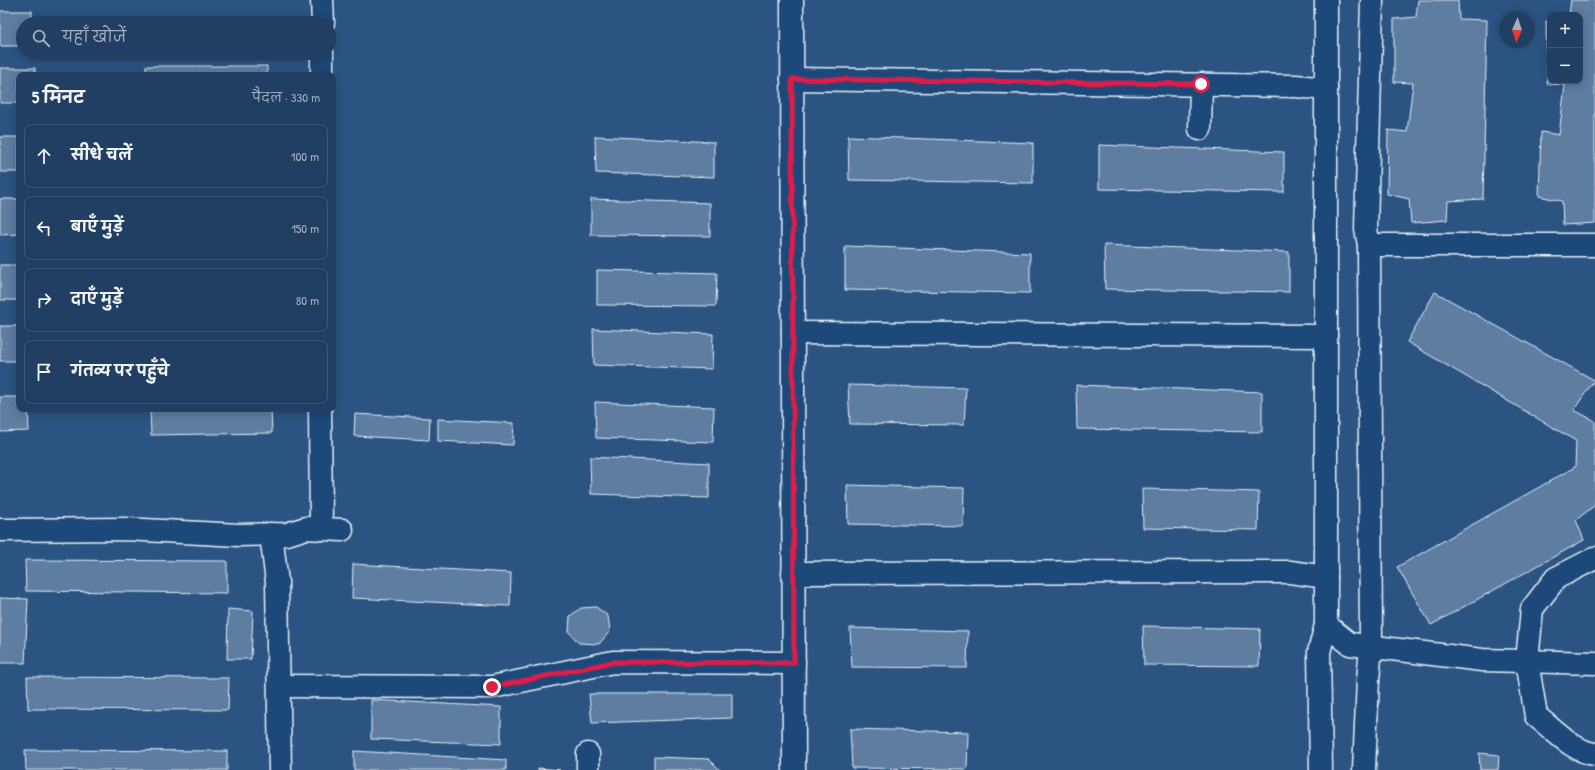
<!DOCTYPE html>
<html lang="hi">
<head>
<meta charset="utf-8">
<style>
	body { margin:0; font-family:"Patrick Hand","Playpen Sans Deva",sans-serif; background:#2d4a6b; color:#f1f3f6 }
	.controls { position:absolute; right:12px; top:12px; display:grid; overflow:hidden; border-radius:8px; box-shadow:0 2px 10px #0003 }
	.controls button { width:36px; height:36px; display:grid; place-items:center; padding:0; border:0; border-bottom:1px solid #3d5877; background:#203f62; color:#f1f3f6; font:20px sans-serif }
	.compass { position:absolute; left:1499px; top:12px; width:36px; height:36px; border-radius:50%; background:#203f62; box-shadow:0 2px 10px #0003; rotate:183deg }
	.stop { position:absolute; width:12px; height:12px; margin:-9px; border:3px solid #e11d48; border-radius:50%; background:#fff }
	.stop.end { background:#e11d48; border-color:#fff; box-shadow:0 1px 4px #0008 }
	.list { margin:0; padding:0; list-style:none }
	h2 { display:flex; justify-content:space-between; align-items:center; height:52px; margin:0; padding:0 16px; font-size:17px }
	h2 small { font-size:13px; font-weight:400; color:#a2afbe }
	.list li { display:grid; grid-template-columns:26px 1fr auto; gap:12px; align-items:center; box-sizing:border-box; height:64px; margin:0 8px 8px; padding:0 8px; border:1px solid #3d5877; border-radius:8px }
	.list b { display:block; font-size:15px; white-space:nowrap }
	.list em { font-size:13px; font-style:normal; color:#a2afbe }
	.icon { flex:none; width:22px; height:22px; fill:none; stroke:currentColor; stroke-width:2; stroke-linecap:round; stroke-linejoin:round }
	.map { position:relative; flex:none; width:1595px; height:770px; overflow:hidden }
	.search { position:absolute; background:#203f62; box-shadow:0 2px 10px #0003; left:16px; top:16px; width:320px; height:44px; display:flex; align-items:center; gap:10px; box-sizing:border-box; padding:0 14px; border-radius:22px; color:#a2afbe; font-size:15px }
	.panel { position:absolute; background:#203f62; box-shadow:0 2px 10px #0003; left:16px; top:72px; width:320px; height:340px; border-radius:8px }
	.map>svg:first-child { display:block }
	.building { fill:#5d7da1; stroke:#e8f1f8 }
	.lines { fill:none; stroke-linecap:round; stroke-linejoin:round }
	.street-casing { stroke:#e8f1f8; stroke-width:25 }
	.street { stroke:#1f4a7a; stroke-width:22 }
	.route { stroke:#e11d48; stroke-width:5 }
</style>
</head>
<body>
<div class="map">
<svg width="1595" height="770" viewBox="0 0 1595 770">
	<rect width="100%" height="100%" fill="#2b5482"/>
	<filter id="ink" filterUnits="userSpaceOnUse"><feTurbulence type="fractalNoise" baseFrequency=".025" numOctaves="2"/><feDisplacementMap in="SourceGraphic" scale="8" xChannelSelector="R" yChannelSelector="G"/><feConvolveMatrix kernelMatrix="1 2 1 2 8 2 1 2 1" color-interpolation-filters="sRGB"/></filter>
	<g filter="url(#ink)">
		<g class="building">
			<polygon points="1418,0 1458,0 1459,19 1487,20 1483,199 1448,201 1447,220 1411,223 1409,199 1387,194 1388,130 1407,132 1413,83 1394,82 1394,19 1416,17"/>
			<polygon points="1571,0 1595,0 1595,223 1563,225 1562,201 1539,196 1541,132 1559,135 1565,85 1547,84 1546,21 1550,21 1550,81 1580,81 1580,15 1569,15"/>
			<polygon points="0,11 32,11 32,23 23,23 23,46 0,46"/>
			<rect x="146" y="66" width="121" height="9"/>
			<polygon points="0,68 35,68 35,75 19,75 19,103 0,103"/>
			<polygon points="595,136 714,142 714,177 596,173"/>
			<polygon points="848,136 1033,143 1033,183 849,180"/>
			<rect x="0" y="137" width="19" height="35"/>
			<polygon points="1099,145 1284,152 1284,192 1099,189"/>
			<polygon points="0,199 19,199 19,234 0,235"/>
			<polygon points="591,199 710,203 710,236 591,235"/>
			<polygon points="1104,245 1289,252 1289,292 1105,289"/>
			<polygon points="845,246 1030,253 1030,293 845,290"/>
			<rect x="0" y="265" width="19" height="35"/>
			<polygon points="597,270 717,273 716,306 597,305"/>
			<polygon points="1435,292 1594,380 1574,410 1595,421 1595,505 1576,520 1584,540 1431,625 1397,567 1575,467 1576,441 1407,342"/>
			<rect x="0" y="326" width="19" height="35"/>
			<polygon points="593,329 713,334 712,369 594,365"/>
			<polygon points="848,385 966,388 964,425 850,424"/>
			<polygon points="1076,385 1262,392 1262,432 1077,429"/>
			<polygon points="0,397 19,397 19,409 28,409 29,431 0,432"/>
			<polygon points="595,402 714,407 713,442 596,438"/>
			<polygon points="150,409 271,409 272,433 151,435"/>
			<polygon points="355,414 430,418 429,440 354,436"/>
			<polygon points="438,419 514,423 513,445 438,441"/>
			<polygon points="590,457 709,463 709,498 591,494"/>
			<polygon points="847,485 964,488 963,526 848,524"/>
			<polygon points="1142,489 1259,492 1258,530 1143,528"/>
			<polygon points="25,560 227,561 227,593 26,591"/>
			<polygon points="353,564 511,573 510,606 352,598"/>
			<polygon points="0,598 28,599 25,663 0,663"/>
			<polygon points="596,607 608,616 610,631 599,644 579,643 569,632 570,616 581,608"/>
			<polygon points="228,609 253,611 251,659 227,659"/>
			<polygon points="1143,626 1260,629 1259,666 1144,665"/>
			<polygon points="850,628 968,631 967,668 852,667"/>
			<polygon points="27,677 229,678 228,710 28,709"/>
			<polygon points="589,694 732,694 732,718 592,723"/>
			<polygon points="371,700 501,707 501,744 371,739"/>
			<polygon points="850,729 968,732 967,769 852,768"/>
			<polygon points="25,750 227,751 227,770 26,770"/>
			<polygon points="354,751 506,760 506,770 354,770"/>
			<polygon points="1479,753 1499,755 1498,770 1480,770"/>
			<polygon points="654,757 709,759 720,770 654,770"/>
			<polygon points="538,768 560,770 538,770"/>
		</g>
		<g class="lines">
			<defs>
				<g id="street">
					<polyline points="322,0 323,23"/>
					<polyline points="792,0 794,770"/>
					<polyline points="1326,0 1326,625 1350,644 1482,660 1595,663"/>
					<polyline points="322,75 322,53"/>
					<polyline points="792,79 1296,86 1326,89"/>
					<polyline points="1200,129 1201,84"/>
					<polyline points="1369,245 1366,229 1372,0"/>
					<polyline points="793,333 1326,336"/>
					<polyline points="320,409 321,529"/>
					<polyline points="0,530 125,529 239,535 287,534 306,528 342,530"/>
					<polyline points="271,534 277,582 280,770"/>
					<path d="M1595,558L1556,578L1532,609L1527,661L1536,716C1552,728 1573,752 1595,754"/>
					<polyline points="793,573 1290,572 1326,577"/>
					<polyline points="280,686 492,687 613,662 794,663"/>
					<polyline points="588,770 588,754"/>
					<polyline points="1321,770 1319,652 1326,625"/>
					<polyline points="1364,770 1368,680 1371,647 1369,245 1595,245"/>
				</g>
			</defs>
			<use href="#street" class="street-casing"/>
			<use href="#street" class="street"/>
		</g>
	</g>
	<g class="lines" filter="url(#ink)">
		<polyline class="route" points="492,687 613,662 794,663 792,79 1201,84"/>
	</g>
</svg>
<div class="controls">
<button>+</button>
<button>−</button>
</div>
<svg class="compass" viewBox="-18 -18 36 36"><path d="M0-13l5 13h-10z" fill="#e53935"/><path d="M0 13l5-13h-10z" fill="#a2afbe"/></svg>
<div class="stop" style="left:1201px;top:84px"></div>
<div class="stop end" style="left:492px;top:687px"></div>
<div class="search"><svg class="icon" aria-label="search" viewBox="0 0 24 24"><circle cx="10" cy="10" r="6"/><path d="M15 15l6 6"/></svg>यहाँ खोजें</div>
<section class="panel">
<h2>5 मिनट<small>पैदल · 330 m</small></h2>
<ul class="list">
<li><svg class="icon" aria-label="ahead" viewBox="0 0 24 24"><path d="M12 20V5M6 11l6-6 6 6"/></svg><div><b>सीधे चलें</b></div><em>100 m</em></li>
<li><svg class="icon" aria-label="left" viewBox="0 0 24 24"><path d="M17 20v-9H6M10 6l-5 5 5 5"/></svg><div><b>बाएँ मुड़ें</b></div><em>150 m</em></li>
<li><svg class="icon" aria-label="right" viewBox="0 0 24 24"><path d="M7 20v-9h11M14 6l5 5-5 5"/></svg><div><b>दाएँ मुड़ें</b></div><em>80 m</em></li>
<li><svg class="icon" aria-label="arrive" viewBox="0 0 24 24"><path d="M6 21V4h12l-3 4 3 4H6"/></svg><div><b>गंतव्य पर पहुँचे</b></div></li>
</ul>
</section>
</div>
</body>
</html>
